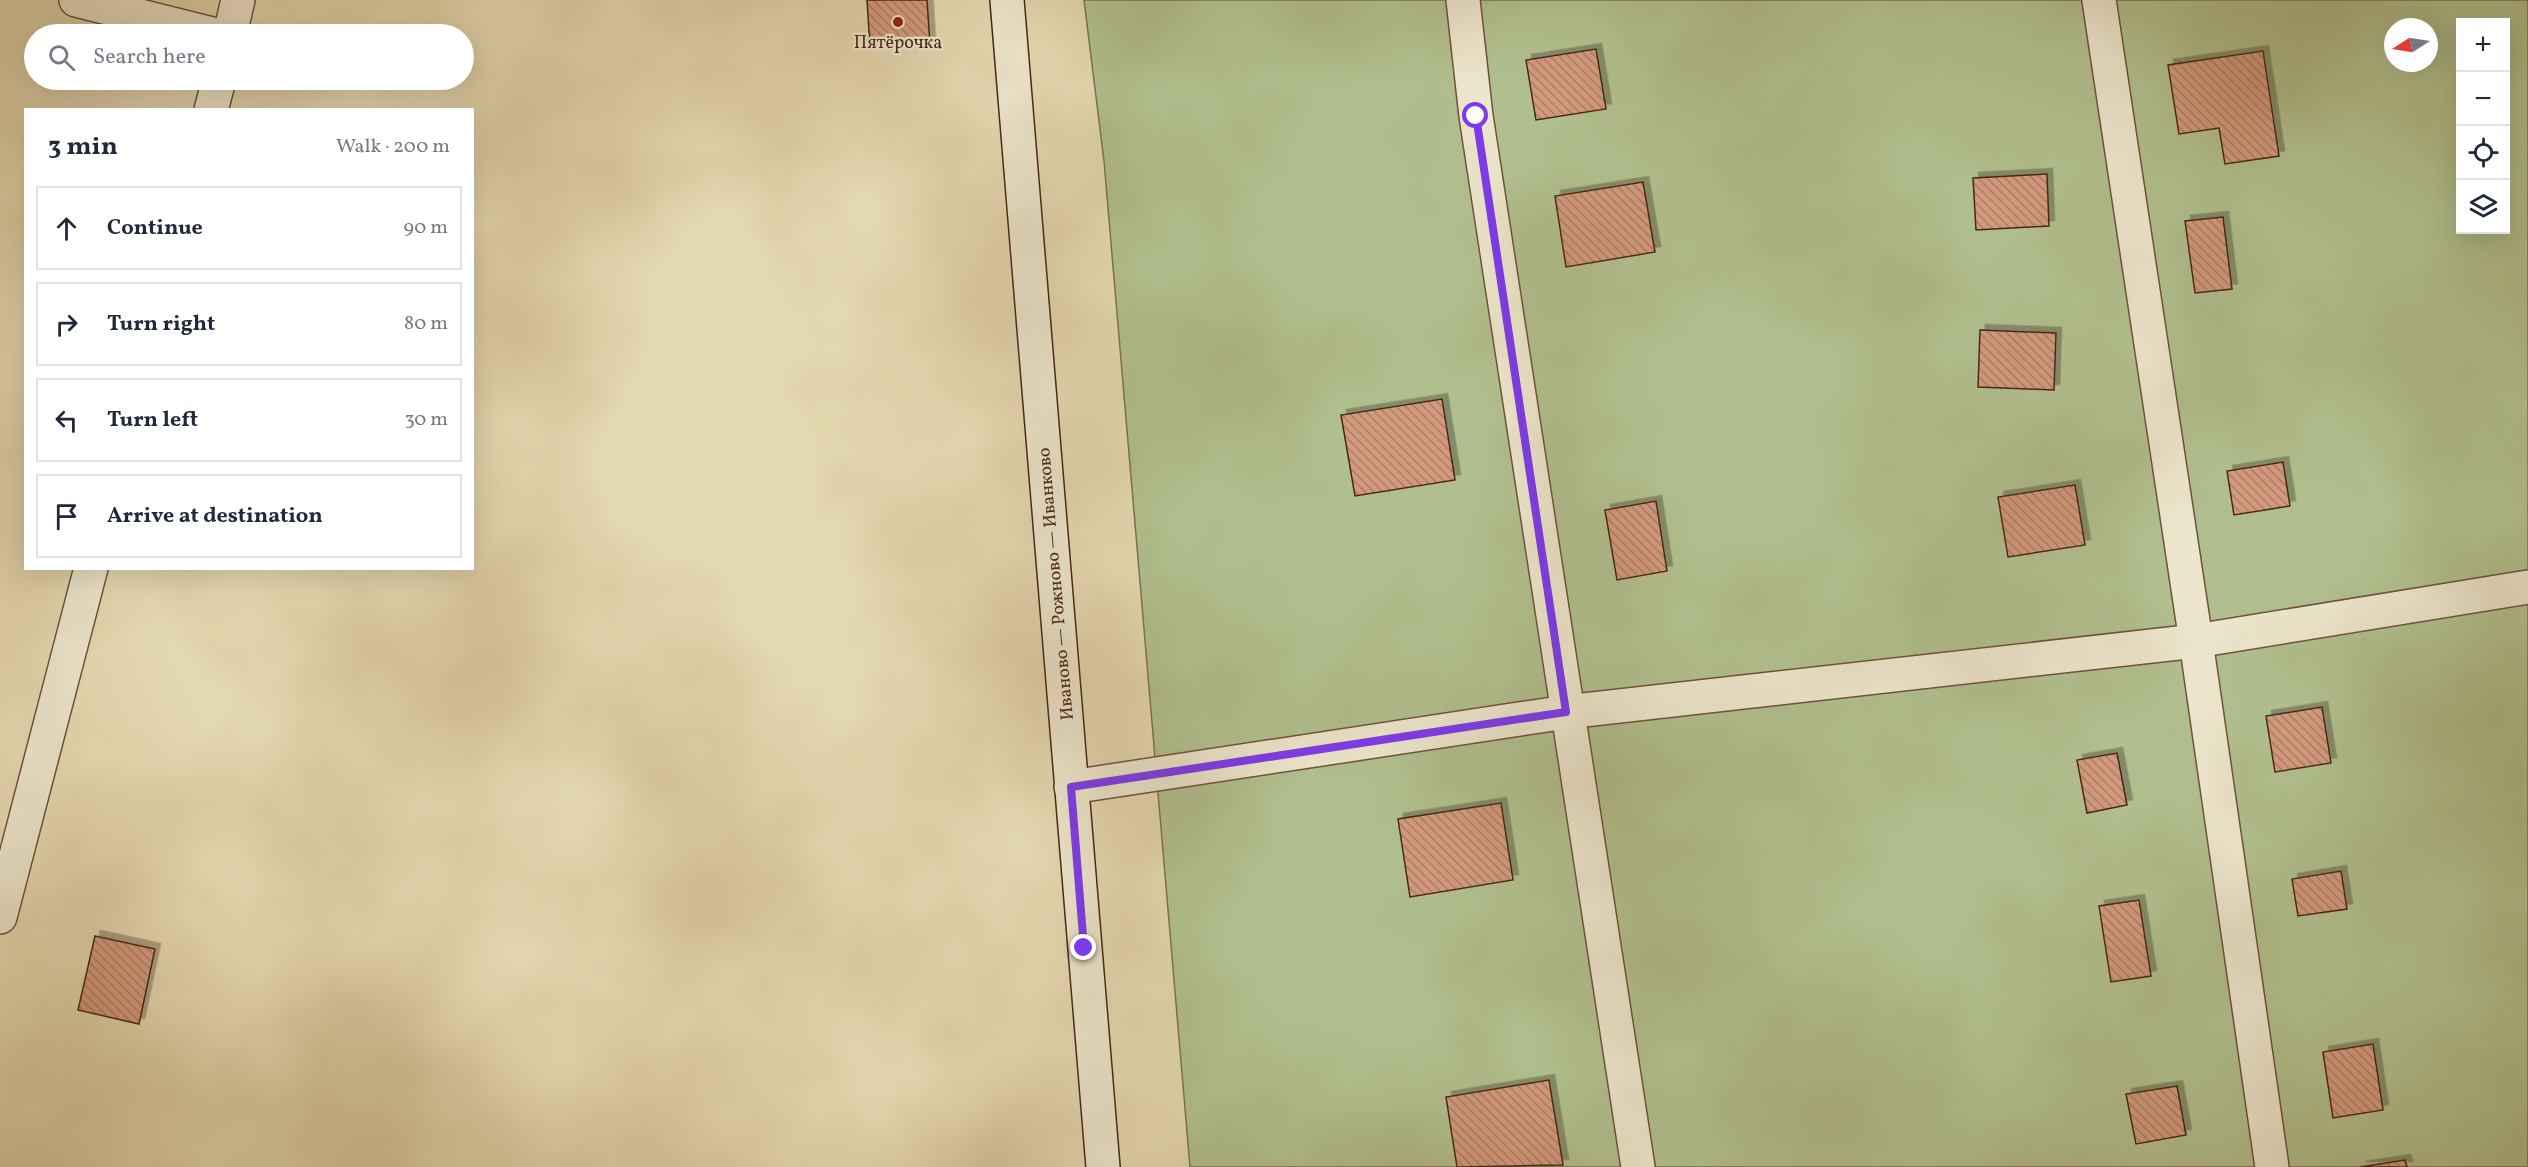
<!DOCTYPE html>
<html lang="en">
<head>
<meta charset="utf-8">
<style>
	body { margin:0; font-family:Vollkorn,serif; background:#f2f2f3; color:#1f2937 }
	.controls { position:absolute; right:18px; top:18px; display:grid; overflow:hidden; border-radius:0px; box-shadow:0 6px 24px #0002 }
	.controls button { width:54px; height:54px; display:grid; place-items:center; padding:0; border:0; border-bottom:2px solid #e0e1e3; background:#fff; color:#1f2937; font:30px sans-serif }
	.compass { position:absolute; left:2384px; top:18px; width:54px; height:54px; border-radius:50%; background:#fff; box-shadow:0 6px 24px #0002; rotate:258deg }
	.stop { position:absolute; width:18px; height:18px; margin:-14px; border:4px solid #7c3aed; border-radius:50%; background:#fff }
	.stop.end { background:#7c3aed; border-color:#fff; box-shadow:0 2px 6px #0008 }
	.list { margin:0; padding:0; list-style:none }
	h2 { display:flex; justify-content:space-between; align-items:center; height:78px; margin:0; padding:0 24px; font-size:26px }
	h2 small { font-size:20px; font-weight:400; color:#747a83 }
	.list li { display:grid; grid-template-columns:39px 1fr auto; gap:18px; align-items:center; box-sizing:border-box; height:84px; margin:0 12px 12px; padding:0 12px; border:2px solid #e0e1e3; border-radius:0px }
	.list b { display:block; font-size:22px; white-space:nowrap }
	.list em { font-size:20px; font-style:normal; color:#747a83 }
	.icon { flex:none; width:33px; height:33px; fill:none; stroke:currentColor; stroke-width:2; stroke-linecap:round; stroke-linejoin:round }
	.map { position:relative; flex:none; width:2528px; height:1167px; overflow:hidden }
	.search { position:absolute; background:#fff; box-shadow:0 6px 24px #0002; left:24px; top:24px; width:450px; height:66px; display:flex; align-items:center; gap:15px; box-sizing:border-box; padding:0 21px; border-radius:33px; color:#747a83; font-size:22px }
	.panel { position:absolute; background:#fff; box-shadow:0 6px 24px #0002; left:24px; top:108px; width:450px; height:462px; border-radius:0px }
	.map>svg:first-child { display:block }
	.garden { fill:#b1bf8e; stroke:#7c7252; stroke-width:1.5; fill-rule:evenodd }
	.building { fill:url(#building-back-hatch); stroke:#472617; stroke-width:1.5; filter:url(#shadow) }
	.lines { fill:none; stroke-linecap:round; stroke-linejoin:round }
	.street-casing { stroke:#6e523d; stroke-width:36 }
	.secondary-casing { stroke:#472617; stroke-width:36 }
	.street { stroke:#ede6cc; stroke-width:33 }
	.secondary { stroke:#ede6cc; stroke-width:33 }
	.route { stroke:#7c3aed; stroke-width:8 }
	.poi-dot { fill:#8f2418; stroke:#ede6cc; stroke-width:2 }
	.labels { text-anchor:middle; stroke-width:5; stroke-linejoin:round; paint-order:stroke }
	.poi-label { font-size:18px; fill:#472617; stroke:#ede6cc }
	.street-label { font-size:18px; fill:#472617; stroke:#ede6cc }
</style>
</head>
<body>
<div class="map">
<svg width="2528" height="1167" viewBox="0 0 2528 1167">
	<defs>
		<pattern id="building-back-hatch" width="6" height="6" patternUnits="userSpaceOnUse" patternTransform="scale(1.5)"><rect width="6" height="6" fill="#d3997d"/><path d="M-1 5l2 2M0 0l6 6M5-1l2 2" fill="none" stroke="#ad7d65"/></pattern>
		<filter id="shadow"><feDropShadow dx="5.5" dy="-5.5" stdDeviation="0" flood-color="#0004"/></filter>
	</defs>
	<rect width="100%" height="100%" fill="#e4d8b0"/>
	<filter id="stains"><feTurbulence type="fractalNoise" baseFrequency=".00333" numOctaves="4"/><feColorMatrix values="0 0 0 0 .2 0 0 0 0 .09 0 0 0 0 .02 0 0 0 .5 -.17"/></filter>
	<radialGradient id="worn" r=".72"><stop offset=".6" stop-color="#630" stop-opacity="0"/><stop offset="1" stop-color="#630" stop-opacity=".3"/></radialGradient>
	<path class="garden" d="M1084,0H2528V1167H1190L1104,161ZM2460,22H2506V230H2460ZM2393,27H2429V63H2393Z"/>
	<g class="building">
		<polygon points="867,0 927,0 930,44 870,48"/>
		<polygon points="1596,49 1606,109 1536,120 1526,60"/>
		<polygon points="2263,51 2279,156 2225,164 2219,128 2179,134 2168,65"/>
		<polygon points="2047,174 2049,226 1976,230 1973,178"/>
		<polygon points="1643,182 1655,252 1566,267 1555,196"/>
		<polygon points="2223,217 2232,289 2195,293 2185,221"/>
		<polygon points="1980,330 2056,333 2054,390 1978,387"/>
		<polygon points="1442,399 1455,480 1355,496 1341,415"/>
		<polygon points="2283,462 2290,506 2234,515 2227,471"/>
		<polygon points="2075,485 2085,545 2008,557 1998,497"/>
		<polygon points="1656,501 1667,571 1617,580 1605,510"/>
		<polygon points="2322,707 2331,763 2275,772 2266,716"/>
		<polygon points="2117,753 2127,805 2087,813 2077,760"/>
		<polygon points="1501,803 1513,880 1410,897 1398,819"/>
		<polygon points="2341,871 2347,909 2298,916 2292,879"/>
		<polygon points="2139,900 2151,976 2111,982 2099,906"/>
		<polygon points="95,936 155,949 139,1024 78,1010"/>
		<polygon points="2373,1044 2383,1110 2333,1118 2323,1052"/>
		<polygon points="1549,1080 1563,1165 1457,1167 1446,1097"/>
		<polygon points="2177,1086 2186,1135 2136,1144 2126,1094"/>
		<polygon points="2405,1160 2407,1167 2360,1167"/>
	</g>
	<g class="lines">
		<defs>
			<g id="street">
				<polyline points="76,0 212,34"/>
				<polyline points="1463,0 1476,116 1638,1167"/>
				<polyline points="2099,0 2196,641 2272,1167"/>
				<polyline points="230,34 238,0"/>
				<polyline points="211,110 219,80"/>
				<polyline points="1071,787 1566,712 2196,641 2528,587"/>
				<polyline points="0,917 91,568"/>
			</g>
			<polyline id="secondary" points="1007,0 1103,1167"/>
		</defs>
		<use href="#street" class="street-casing"/>
		<use href="#secondary" class="secondary-casing"/>
		<use href="#street" class="street"/>
		<use href="#secondary" class="secondary"/>
	</g>
	<g class="lines">
		<polyline class="route" points="1084,948 1071,787 1566,712 1476,116"/>
	</g>
	<circle class="poi-dot" cx="898" cy="22" r="6"/>
	<g class="labels">
		<g class="poi-label">
			<text x="898" y="48">Пятёрочка</text>
		</g>
		<g class="street-label">
			<text transform="translate(1055 584) rotate(-95)" y="6">Иваново — Рожново — Иванково</text>
		</g>
	</g>
	<rect width="100%" height="100%" filter="url(#stains)"/>
	<rect width="100%" height="100%" fill="url(#worn)"/>
</svg>
<div class="controls">
<button>+</button>
<button>−</button>
<button><svg class="icon" aria-label="locate" viewBox="0 0 24 24"><circle cx="12" cy="12" r="6"/><path d="M12 2v4M12 18v4M2 12h4M18 12h4"/></svg></button>
<button><svg class="icon" aria-label="layers" viewBox="0 0 24 24"><path d="M12 4l9 5-9 5-9-5zM3 14l9 5 9-5"/></svg></button>
</div>
<svg class="compass" viewBox="-18 -18 36 36"><path d="M0-13l5 13h-10z" fill="#e53935"/><path d="M0 13l5-13h-10z" fill="#747a83"/></svg>
<div class="stop" style="left:1476px;top:116px"></div>
<div class="stop end" style="left:1084px;top:948px"></div>
<div class="search"><svg class="icon" aria-label="search" viewBox="0 0 24 24"><circle cx="10" cy="10" r="6"/><path d="M15 15l6 6"/></svg>Search here</div>
<section class="panel">
<h2>3 min<small>Walk · 200 m</small></h2>
<ul class="list">
<li><svg class="icon" aria-label="ahead" viewBox="0 0 24 24"><path d="M12 20V5M6 11l6-6 6 6"/></svg><div><b>Continue</b></div><em>90 m</em></li>
<li><svg class="icon" aria-label="right" viewBox="0 0 24 24"><path d="M7 20v-9h11M14 6l5 5-5 5"/></svg><div><b>Turn right</b></div><em>80 m</em></li>
<li><svg class="icon" aria-label="left" viewBox="0 0 24 24"><path d="M17 20v-9H6M10 6l-5 5 5 5"/></svg><div><b>Turn left</b></div><em>30 m</em></li>
<li><svg class="icon" aria-label="arrive" viewBox="0 0 24 24"><path d="M6 21V4h12l-3 4 3 4H6"/></svg><div><b>Arrive at destination</b></div></li>
</ul>
</section>
</div>
</body>
</html>
